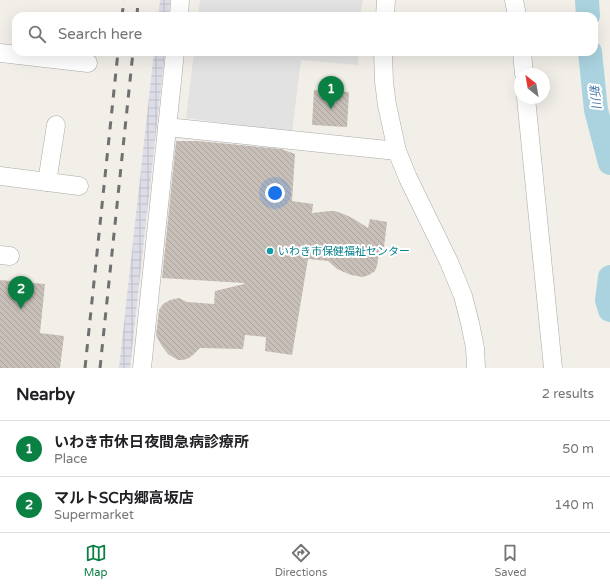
<!DOCTYPE html>
<html lang="en">
<head>
<meta charset="utf-8">
<style>
	body { margin:0; font-family:"Varela Round","Noto Sans JP",sans-serif; background:#f2f2f2; color:#202124 }
	.compass { position:absolute; left:514px; top:68px; width:36px; height:36px; border-radius:50%; background:#fff; box-shadow:0 4px 16px #0002; rotate:329deg }
	.you { position:absolute; left:275px; top:193px; width:14px; height:14px; margin:-10px; border:3px solid #fff; border-radius:50%; background:#1a73e8; box-shadow:0 0 0 6px #1a73e833 }
	.badge { display:grid; place-items:center; width:26px; height:26px; border-radius:50%; background:#0b8043; color:#fff; font-size:13px; font-weight:700 }
	.pin { position:absolute; translate:-50% -33px; filter:drop-shadow(0 1px 2px #0008) }
	.pin::after { content:''; position:absolute; top:21px; width:14px; height:12px; background:inherit; clip-path:polygon(0 0,100% 0,50% 100%) }
	.list { margin:0; padding:0; list-style:none }
	h2 { display:flex; justify-content:space-between; align-items:center; height:52px; margin:0; padding:0 16px; font-size:17px }
	h2 small { font-size:13px; font-weight:400; color:#757577 }
	.list li { display:grid; grid-template-columns:26px 1fr auto; gap:12px; align-items:center; box-sizing:border-box; height:56px; padding:0 16px; border-top:1px solid #e0e0e0 }
	.list b { display:block; font-size:15px; white-space:nowrap }
	.list p { margin:0; font-size:13px; white-space:nowrap; color:#757577 }
	.list em { font-size:13px; font-style:normal; color:#757577 }
	.icon { flex:none; width:22px; height:22px; fill:none; stroke:currentColor; stroke-width:2; stroke-linecap:round; stroke-linejoin:round }
	.map { position:relative; flex:none; width:610px; height:368px; overflow:hidden }
	.search { position:absolute; background:#fff; box-shadow:0 4px 16px #0002; left:12px; right:12px; top:12px; height:44px; display:flex; align-items:center; gap:10px; box-sizing:border-box; padding:0 14px; border-radius:12px; color:#757577; font-size:15px }
	.sheet { height:164px; background:#fff }
	nav { display:flex; justify-content:space-around; align-items:center; box-sizing:border-box; height:56px; border-top:1px solid #e0e0e0; background:#fff; font-size:11px; color:#757577 }
	nav a { display:grid; justify-items:center; gap:2px }
	nav .on { color:#0b8043 }
	.map>svg:first-child { display:block }
	.parking { fill:#e2e2e2 }
	.plaza { fill:url(#plaza-grid) }
	.lines { fill:none; stroke-linecap:round; stroke-linejoin:round }
	.river { stroke:#aad3df; stroke-width:24 }
	.building { fill:url(#building-back-hatch) }
	.minor-casing { stroke:#a9a9a9; stroke-width:19 }
	.minor { stroke:#fff; stroke-width:18 }
	.rail { stroke:#707070; stroke-width:3; stroke-dasharray:8 8; stroke-linecap:butt }
	.culture-dot { fill:#0f9aa8; stroke:#fff; stroke-width:1.5 }
	.labels { text-anchor:middle; stroke-width:4; stroke-linejoin:round; paint-order:stroke }
	.culture-label { font-size:11px; fill:#0d838f; stroke:#fff; text-anchor:start }
	.water-label { font-size:12px; font-style:italic; fill:#4a7aab; stroke:#fff }
</style>
</head>
<body>
<div class="map">
<svg width="610" height="368" viewBox="0 0 610 368">
	<defs>
		<pattern id="plaza-grid" width="8" height="8" patternUnits="userSpaceOnUse"><rect width="8" height="8" fill="#dddde8"/><path d="M0 4h8M4 0v8" fill="none" stroke="#bdbdc7"/></pattern>
		<pattern id="building-back-hatch" width="6" height="6" patternUnits="userSpaceOnUse"><rect width="6" height="6" fill="#c7bfb8"/><path d="M-1 5l2 2M0 0l6 6M5-1l2 2" fill="none" stroke="#aba49e"/></pattern>
	</defs>
	<rect width="100%" height="100%" fill="#f2efe9"/>
	<g class="parking">
		<polygon points="200,0 363,0 360,16 198,16"/>
		<polygon points="194,52 358,52 358,65 301,60 292,132 186,118"/>
	</g>
	<g class="plaza">
		<polygon points="160,0 170,0 169,16 158,16"/>
		<polygon points="154,52 165,52 143,249 130,368 119,368"/>
	</g>
	<g class="lines">
		<g class="river">
			<polyline points="587,0 588,16"/>
			<polyline points="590,52 596,110 610,163"/>
			<polyline points="610,277 607,300 610,310"/>
		</g>
	</g>
	<g class="building">
		<polygon points="314,90 349,92 347,127 312,125"/>
		<polygon points="176,141 198,141 281,149 295,154 292,201 313,204 312,213 330,211 335,211 346,215 354,219 368,228 370,219 387,222 384,247 380,247 377,266 375,271 369,275 363,277 351,275 337,269 328,261 308,259 292,355 265,351 266,337 245,335 243,349 200,348 194,354 189,358 183,360 178,360 168,354 162,346 159,341 156,335 159,310 163,304 170,300 179,298 187,302 214,304 215,291 244,284 244,283 162,278"/>
		<polygon points="0,280 45,284 40,333 64,336 60,368 0,368"/>
	</g>
	<g class="lines">
		<defs>
			<g id="minor">
				<polyline points="514,0 517,16"/>
				<polyline points="179,16 180,0"/>
				<polyline points="385,16 386,0"/>
				<polyline points="383,52 384,82 387,105 397,151 408,178 449,262 463,296 470,323 475,348 476,368"/>
				<polyline points="522,52 524,74"/>
				<polyline points="0,53 88,63"/>
				<polyline points="526,98 553,368"/>
				<polyline points="167,127 397,151"/>
				<polyline points="0,176 79,186"/>
				<polyline points="47,182 56,125"/>
				<polyline points="0,255 10,256"/>
				<polyline points="142,368 175,52"/>
			</g>
		</defs>
		<use href="#minor" class="minor-casing"/>
		<use href="#minor" class="minor"/>
		<g class="rail">
			<polyline points="122,16 124,0"/>
			<polyline points="137,16 138,0"/>
			<polyline points="85,368 118,52"/>
			<polyline points="100,368 133,52"/>
		</g>
	</g>
	<circle class="culture-dot" cx="270" cy="251" r="4"/>
	<g class="labels">
		<g class="culture-label">
			<text x="278" y="255">いわき市保健福祉センター</text>
		</g>
		<g class="water-label">
			<text transform="translate(595 96) rotate(83)" y="4">新川</text>
		</g>
	</g>
</svg>
<svg class="compass" viewBox="-18 -18 36 36"><path d="M0-13l5 13h-10z" fill="#e53935"/><path d="M0 13l5-13h-10z" fill="#757577"/></svg>
<div class="you"></div>
<div class="pin badge" style="left:331px;top:109px">1</div>
<div class="pin badge" style="left:21px;top:309px">2</div>
<div class="search"><svg class="icon" aria-label="search" viewBox="0 0 24 24"><circle cx="10" cy="10" r="6"/><path d="M15 15l6 6"/></svg>Search here</div>
</div>
<section class="sheet">
<h2>Nearby<small>2 results</small></h2>
<ul class="list">
<li><span class="badge">1</span><div><b>いわき市休日夜間急病診療所</b><p>Place</p></div><em>50 m</em></li>
<li><span class="badge">2</span><div><b>マルトSC内郷高坂店</b><p>Supermarket</p></div><em>140 m</em></li>
</ul>
</section>
<nav>
<a class="on"><svg class="icon" aria-label="map" viewBox="0 0 24 24"><path d="M3 6l6-2 6 2 6-2v14l-6 2-6-2-6 2zM9 4v14M15 6v14"/></svg>Map</a>
<a><svg class="icon" aria-label="directions" viewBox="0 0 24 24"><path d="M12 3l9 9-9 9-9-9zM9 14v-3h6M13 9l2 2-2 2"/></svg>Directions</a>
<a><svg class="icon" aria-label="saved" viewBox="0 0 24 24"><path d="M7 4h10v16l-5-4-5 4z"/></svg>Saved</a>
</nav>
</body>
</html>
